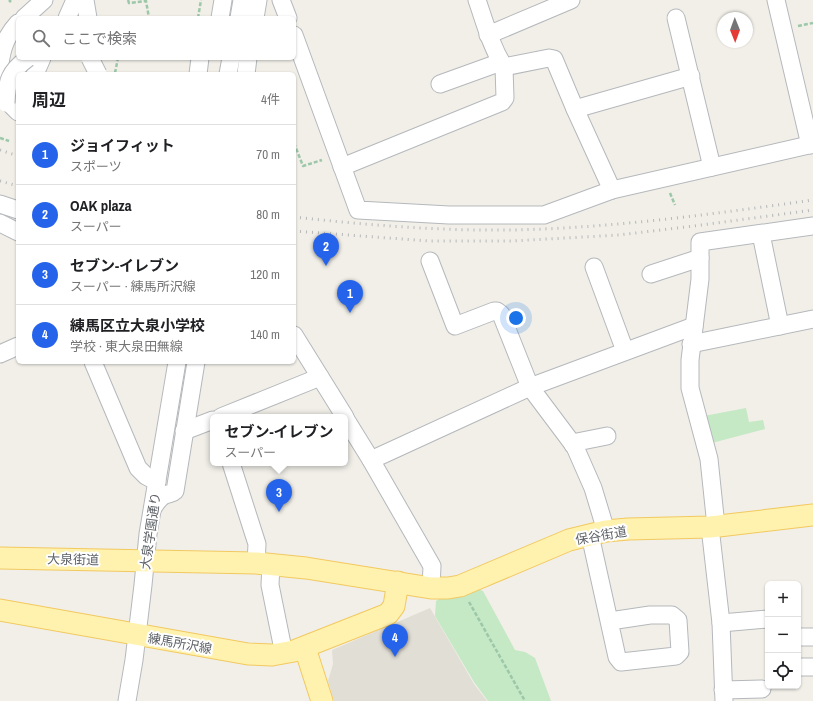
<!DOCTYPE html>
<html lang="ja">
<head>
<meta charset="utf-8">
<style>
	body { margin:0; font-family:"Archivo Narrow","Noto Sans JP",sans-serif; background:#f6f6f6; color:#202124 }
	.controls { position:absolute; right:12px; bottom:12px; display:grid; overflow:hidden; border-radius:6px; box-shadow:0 1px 3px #0004 }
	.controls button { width:36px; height:36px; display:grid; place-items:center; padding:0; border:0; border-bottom:1px solid #e0e0e0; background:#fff; color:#202124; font:20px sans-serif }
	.compass { position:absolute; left:717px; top:12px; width:36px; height:36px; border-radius:50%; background:#fff; box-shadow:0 1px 3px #0004; rotate:179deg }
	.you { position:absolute; left:516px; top:318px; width:14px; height:14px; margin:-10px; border:3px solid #fff; border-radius:50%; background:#1a73e8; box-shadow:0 0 0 6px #1a73e833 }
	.badge { display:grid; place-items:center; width:26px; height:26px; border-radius:50%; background:#2563eb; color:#fff; font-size:13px; font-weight:700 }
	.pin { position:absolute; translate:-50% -33px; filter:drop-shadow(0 1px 2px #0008) }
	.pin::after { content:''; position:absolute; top:21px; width:14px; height:12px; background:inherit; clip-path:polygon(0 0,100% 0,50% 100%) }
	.popup { position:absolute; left:210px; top:414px; width:138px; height:52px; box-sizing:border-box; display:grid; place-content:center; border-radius:6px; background:#fff; filter:drop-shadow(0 1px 3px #0005); font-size:13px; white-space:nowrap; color:#757577 }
	.popup b { font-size:15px; color:#202124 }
	.popup::after { content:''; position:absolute; left:50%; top:100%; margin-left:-8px; border:8px solid transparent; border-top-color:#fff }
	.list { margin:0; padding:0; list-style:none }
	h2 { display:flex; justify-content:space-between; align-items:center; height:52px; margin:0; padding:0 16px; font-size:17px }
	h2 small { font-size:13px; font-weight:400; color:#757577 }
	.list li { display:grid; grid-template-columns:26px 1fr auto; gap:12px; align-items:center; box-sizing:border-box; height:60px; padding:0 16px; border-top:1px solid #e0e0e0 }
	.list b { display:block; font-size:15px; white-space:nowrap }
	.list p { margin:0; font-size:13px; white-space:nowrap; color:#757577 }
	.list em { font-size:13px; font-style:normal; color:#757577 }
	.icon { flex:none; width:22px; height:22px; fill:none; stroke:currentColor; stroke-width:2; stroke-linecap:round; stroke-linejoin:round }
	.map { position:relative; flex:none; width:813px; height:701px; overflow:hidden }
	.search { position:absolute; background:#fff; box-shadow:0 1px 3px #0004; left:16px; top:16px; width:280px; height:44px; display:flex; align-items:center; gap:10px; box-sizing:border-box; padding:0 14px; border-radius:6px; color:#757577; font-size:15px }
	.panel { position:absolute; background:#fff; box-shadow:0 1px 3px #0004; left:16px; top:72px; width:280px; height:292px; border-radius:6px }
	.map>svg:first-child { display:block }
	.education { fill:#e1ded6 }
	.green { fill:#c5e8c5 }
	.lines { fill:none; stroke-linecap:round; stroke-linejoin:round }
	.minor-casing { stroke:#b5b8bc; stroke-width:19 }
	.major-casing { stroke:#f2c960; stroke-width:23 }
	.path { stroke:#9cc7a9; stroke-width:2.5; stroke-dasharray:4 2; stroke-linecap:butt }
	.minor { stroke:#fff; stroke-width:17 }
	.major { stroke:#fff2af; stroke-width:21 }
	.rail { stroke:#b6b7b8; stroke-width:3; stroke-dasharray:1 5; stroke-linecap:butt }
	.minor-bridge-casing { stroke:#b5b8bc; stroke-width:19; stroke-linecap:butt }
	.minor-bridge { stroke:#fff; stroke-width:17 }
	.labels { text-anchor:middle; stroke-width:4; stroke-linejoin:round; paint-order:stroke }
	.street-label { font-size:13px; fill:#5f6368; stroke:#fff }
</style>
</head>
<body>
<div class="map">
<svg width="813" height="701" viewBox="0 0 813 701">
	<rect width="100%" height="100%" fill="#f1efe8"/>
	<polygon class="education" points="430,608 474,684 487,701 334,701 328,681 333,664 332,650"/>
	<g class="green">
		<polygon points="746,408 749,422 763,420 765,429 708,444 704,416"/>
		<polygon points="475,588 483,591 515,650 525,652 535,658 551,701 488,701 474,682 435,616 436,601 446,595"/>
	</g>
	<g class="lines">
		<defs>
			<g id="minor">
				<polyline points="85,0 88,18"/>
				<polyline points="281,0 288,18"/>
				<path d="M477,0C485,23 491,46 504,67L549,58L554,59L575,109L612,190"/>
				<polyline points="776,0 810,145"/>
				<polyline points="24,18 44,0"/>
				<polyline points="67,18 75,0"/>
				<polyline points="220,18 223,0"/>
				<polyline points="239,18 242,0"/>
				<polyline points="255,18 258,0"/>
				<polyline points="676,18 712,167"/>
				<polyline points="294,35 358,210 449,215 544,215 612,190 813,144"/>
				<polyline points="488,35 571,0"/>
				<path d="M0,64C2,48 6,36 18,23"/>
				<polyline points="35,74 42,58"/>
				<polyline points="198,74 200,58"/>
				<polyline points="228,74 231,58"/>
				<polyline points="246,74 248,58"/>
				<path d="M0,80C2,93 8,103 18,112"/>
				<polyline points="440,84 501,62"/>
				<polyline points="575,109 691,76"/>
				<polyline points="342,167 502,102 505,98 504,67"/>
				<polyline points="0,204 18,210"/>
				<polyline points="0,223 18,232"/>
				<polyline points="761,234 780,326"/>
				<polyline points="430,261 455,326 494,311 497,311 501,314 530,387 575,447 593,488 606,531"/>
				<polyline points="594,267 625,351"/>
				<polyline points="651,274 700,258"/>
				<polyline points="294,335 345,417"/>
				<polyline points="691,344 813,319"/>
				<polyline points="0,354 18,346"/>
				<polyline points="93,362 138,468 146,476 157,482"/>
				<polyline points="221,417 320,377"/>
				<polyline points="345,418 371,460 432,566 431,588"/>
				<polyline points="184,431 213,420"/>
				<polyline points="573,445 577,442 607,436"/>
				<polyline points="371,460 530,387 694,326"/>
				<polyline points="231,463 257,544 256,563"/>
				<path d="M153,508C156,503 159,498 165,495C170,493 172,494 175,491L196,362"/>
				<polyline points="716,526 709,459 690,388 690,360 700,279 700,242 813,226"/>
				<polyline points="710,527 721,623 724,701"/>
				<polyline points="590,535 617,657 621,662 676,656 680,652 678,620 672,615 650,615 610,621"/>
				<polyline points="271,565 270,585 284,654"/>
				<polyline points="721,623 768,619"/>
				<polyline points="798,637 812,637"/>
				<polyline points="798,667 813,667"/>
				<polyline points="723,690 762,689"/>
				<polyline points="127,701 134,660 143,585 148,534 177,362"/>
			</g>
			<g id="major">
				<polyline points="0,558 256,563 306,568 431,588 448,588 460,586 569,540 606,531 628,529 710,527 813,515"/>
				<polyline points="0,610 248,654 272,655 294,651 388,614 394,606 398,582"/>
				<polyline points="305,648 322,701"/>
			</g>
		</defs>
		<use href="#minor" class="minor-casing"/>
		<use href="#major" class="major-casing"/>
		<g class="path">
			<polyline points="9,0 11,2"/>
			<polyline points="128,0 129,3 146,1 149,18"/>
			<polyline points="198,18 201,0"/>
			<polyline points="798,26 813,23"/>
			<polyline points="115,73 118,58"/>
			<polyline points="0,138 9,141"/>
			<polyline points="294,143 303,166 322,160"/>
			<polyline points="670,193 675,205"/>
			<polyline points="469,602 525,701"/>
		</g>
		<use href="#minor" class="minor"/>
		<use href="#major" class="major"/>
		<g class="rail">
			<polyline points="0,150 18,156"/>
			<polyline points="0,181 18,186"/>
			<path d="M294,217C366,225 439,231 512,230C613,228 713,214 813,200"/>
			<polyline points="294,231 429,241 512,241 619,235 694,226 813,210"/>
		</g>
		<defs>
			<g id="minor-bridge">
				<polyline points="90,58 98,74"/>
				<path d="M6,103C7,81 9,72 28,58"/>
			</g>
		</defs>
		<use href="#minor-bridge" class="minor-bridge-casing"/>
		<use href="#minor-bridge" class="minor-bridge"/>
	</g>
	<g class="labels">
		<g class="street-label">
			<text transform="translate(150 531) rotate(-82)" y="5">大泉学園通り</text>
			<text transform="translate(601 535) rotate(-10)" y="5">保谷街道</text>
			<text transform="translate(73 559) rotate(1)" y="5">大泉街道</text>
			<text transform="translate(180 643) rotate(10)" y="5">練馬所沢線</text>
		</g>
	</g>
</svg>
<div class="controls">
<button>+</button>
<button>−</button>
<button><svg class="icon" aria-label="locate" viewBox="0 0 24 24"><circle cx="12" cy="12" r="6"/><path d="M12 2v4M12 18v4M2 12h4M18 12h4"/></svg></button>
</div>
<svg class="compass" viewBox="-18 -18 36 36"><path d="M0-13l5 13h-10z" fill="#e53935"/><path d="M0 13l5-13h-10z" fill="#757577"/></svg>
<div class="you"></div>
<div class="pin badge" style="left:350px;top:313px">1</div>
<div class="pin badge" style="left:326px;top:266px">2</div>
<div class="pin badge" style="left:279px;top:512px">3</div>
<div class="popup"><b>セブン-イレブン</b>スーパー</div>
<div class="pin badge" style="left:395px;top:657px">4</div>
<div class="search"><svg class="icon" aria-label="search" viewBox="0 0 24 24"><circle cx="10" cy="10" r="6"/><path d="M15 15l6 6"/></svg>ここで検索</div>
<section class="panel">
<h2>周辺<small>4件</small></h2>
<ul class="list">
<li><span class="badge">1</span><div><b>ジョイフィット</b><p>スポーツ</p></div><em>70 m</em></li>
<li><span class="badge">2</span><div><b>OAK plaza</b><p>スーパー</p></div><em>80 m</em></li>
<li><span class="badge">3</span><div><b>セブン-イレブン</b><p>スーパー · 練馬所沢線</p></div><em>120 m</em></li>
<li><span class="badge">4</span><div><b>練馬区立大泉小学校</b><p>学校 · 東大泉田無線</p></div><em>140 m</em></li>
</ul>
</section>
</div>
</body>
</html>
